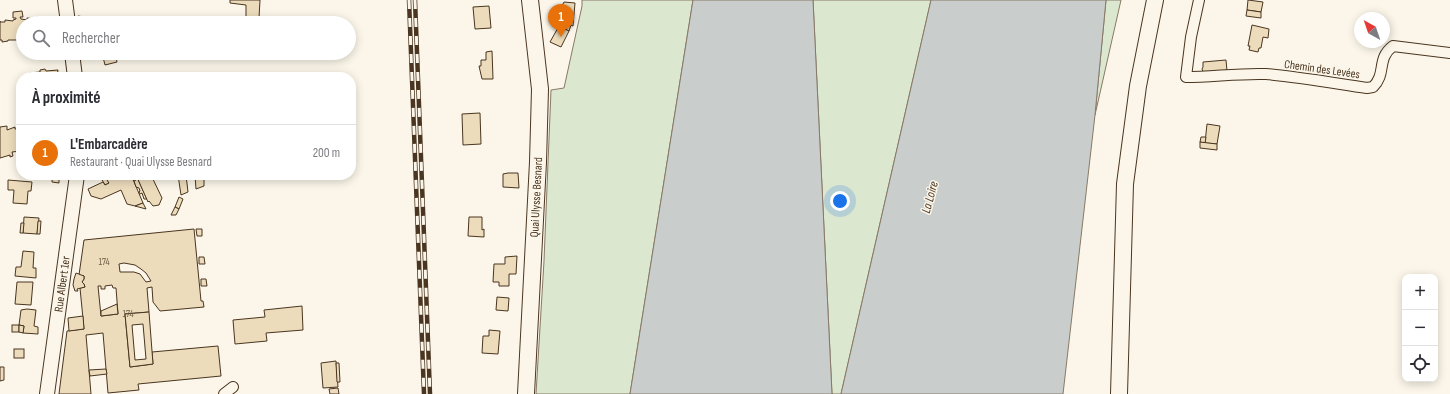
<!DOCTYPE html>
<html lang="fr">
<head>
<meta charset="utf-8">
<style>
	body { margin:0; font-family:"Sofia Sans Condensed",sans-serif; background:#f7f7f7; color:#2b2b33 }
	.controls { position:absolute; right:12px; bottom:12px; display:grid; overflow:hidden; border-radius:8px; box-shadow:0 2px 10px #0003 }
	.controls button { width:36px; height:36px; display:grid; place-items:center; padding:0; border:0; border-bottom:1px solid #e1e1e2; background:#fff; color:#2b2b33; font:20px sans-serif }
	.compass { position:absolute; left:1354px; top:12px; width:36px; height:36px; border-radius:50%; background:#fff; box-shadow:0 2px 10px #0003; rotate:320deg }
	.you { position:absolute; left:840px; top:201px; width:14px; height:14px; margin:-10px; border:3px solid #fff; border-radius:50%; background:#1a73e8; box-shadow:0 0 0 6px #1a73e833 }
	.badge { display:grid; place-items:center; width:26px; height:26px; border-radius:50%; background:#c62828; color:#fff; font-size:13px; font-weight:700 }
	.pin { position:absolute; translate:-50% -33px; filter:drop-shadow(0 1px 2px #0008) }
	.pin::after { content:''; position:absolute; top:21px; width:14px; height:12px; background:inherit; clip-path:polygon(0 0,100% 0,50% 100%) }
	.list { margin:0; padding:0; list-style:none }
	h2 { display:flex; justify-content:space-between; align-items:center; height:52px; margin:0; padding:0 16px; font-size:17px }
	h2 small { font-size:13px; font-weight:400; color:#7c7c81 }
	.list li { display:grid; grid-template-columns:26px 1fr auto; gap:12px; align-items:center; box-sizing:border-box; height:56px; padding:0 16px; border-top:1px solid #e1e1e2 }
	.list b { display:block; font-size:15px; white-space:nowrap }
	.list p { margin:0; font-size:13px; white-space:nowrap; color:#7c7c81 }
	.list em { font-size:13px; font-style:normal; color:#7c7c81 }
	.icon { flex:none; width:22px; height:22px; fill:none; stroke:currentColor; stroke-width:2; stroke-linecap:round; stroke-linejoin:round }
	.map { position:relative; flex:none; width:1450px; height:394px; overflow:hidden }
	.search { position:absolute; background:#fff; box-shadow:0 2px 10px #0003; left:16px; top:16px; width:340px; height:44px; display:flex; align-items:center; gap:10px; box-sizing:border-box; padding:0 14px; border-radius:22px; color:#7c7c81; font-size:15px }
	.panel { position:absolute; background:#fff; box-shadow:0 2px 10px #0003; left:16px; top:72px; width:340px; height:108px; border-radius:16px }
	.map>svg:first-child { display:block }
	.green { fill:#dce7d0; stroke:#887966 }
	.water { fill:#c9cecd; stroke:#887966 }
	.building { fill:#ecdcbc; stroke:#4a3520; fill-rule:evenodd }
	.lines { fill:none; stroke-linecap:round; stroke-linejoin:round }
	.street-casing { stroke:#4a3520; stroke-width:12 }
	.secondary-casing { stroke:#4a3520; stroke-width:16 }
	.primary-casing { stroke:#4a3520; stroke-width:18 }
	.street { stroke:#fbf6e9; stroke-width:10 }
	.secondary { stroke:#fbf6e9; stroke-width:14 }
	.primary { stroke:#fbf6e9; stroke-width:16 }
	.rail-casing { stroke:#4a3520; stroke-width:4.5 }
	.rail { stroke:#fbf6e9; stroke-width:3; stroke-dasharray:9; stroke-linecap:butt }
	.labels { text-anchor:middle; stroke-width:3; stroke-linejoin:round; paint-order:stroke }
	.number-label { font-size:10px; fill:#725f47 }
	.street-label { font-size:12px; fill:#4a3520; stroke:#fbf6e9 }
	.water-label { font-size:13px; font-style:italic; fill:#4a3520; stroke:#fbf6e9 }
</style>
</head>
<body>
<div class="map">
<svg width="1450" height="394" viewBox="0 0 1450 394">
	<rect width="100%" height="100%" fill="#fbf6e9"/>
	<g class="green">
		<polygon points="582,0 693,0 630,394 536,394 544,261 551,90 564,88 582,6"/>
		<polygon points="813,0 931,0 841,394 832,394"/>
		<polygon points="1106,0 1121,0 1095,115"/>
	</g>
	<g class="water">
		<polygon points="693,0 813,0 832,394 630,394"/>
		<polygon points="931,0 1106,0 1095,115 1063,394 841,394"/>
	</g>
	<g class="building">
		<polygon points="230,0 260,0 259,18 246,18 246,5 230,3"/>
		<polygon points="1248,0 1263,2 1261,12 1247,10"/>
		<polygon points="564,2 575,3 573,26 550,15 552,11 558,13"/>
		<polygon points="489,6 491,28 475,29 473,7"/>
		<polygon points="1247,10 1261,12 1261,18 1246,16"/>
		<polygon points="22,11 23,17 20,17 21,19 27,20 27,18 36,19 36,17 39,17 40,23 23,23 23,40 8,40 8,41 2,42 2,40 0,40 0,21 0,22 5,22 5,20 13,21 13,20 16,19 16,18 13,18 13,12"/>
		<polygon points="78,16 84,17 84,23 79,23"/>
		<polygon points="555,17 571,25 569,31 555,25 556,21 554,20"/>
		<polygon points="1252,25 1269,29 1268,38 1263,37 1261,48 1259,48 1258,52 1249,50 1250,46 1248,46"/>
		<polygon points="559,26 569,31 561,47 550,42"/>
		<polygon points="492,51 493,79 482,79 479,66 481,66 481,60 486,60 486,52"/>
		<polygon points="57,53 63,53 64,58 57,59"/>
		<polygon points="102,53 115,53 117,62 105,65"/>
		<polygon points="1226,60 1227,71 1204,74 1202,69 1203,67 1203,62"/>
		<polygon points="45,69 46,71 58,70 57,77 29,77 29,73 40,72 40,70"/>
		<polygon points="480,113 481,144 463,145 462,114"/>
		<polygon points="1207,124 1220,126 1217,144 1205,143"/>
		<polygon points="7,126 7,130 15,127 15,129 17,129 17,127 18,135 21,135 21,151 12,152 13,156 10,157 10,155 0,158 0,127"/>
		<polygon points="1201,137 1206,137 1205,143 1200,142"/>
		<polygon points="1200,142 1217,144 1217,150 1200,148"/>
		<polygon points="508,173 518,173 519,188 503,187 503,174"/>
		<polygon points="106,175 109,183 105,185 101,178"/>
		<polygon points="118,175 121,179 125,177 126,179 132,177 143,203 135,206 127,204 121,190 101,199 91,196 88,189 103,182 105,185 109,183 107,180"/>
		<polygon points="133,175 136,175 147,199 144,199 142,193 140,194 139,192 140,191 139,188 136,187 134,181 136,180"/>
		<polygon points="136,175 151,175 162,198 159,205 153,206 149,201 148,202"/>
		<polygon points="178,175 186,175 188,192 181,195"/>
		<polygon points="195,175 204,175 204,186 196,189"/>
		<polygon points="52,178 59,178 59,183 52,182"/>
		<polygon points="8,180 32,182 31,191 28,191 27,204 13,203 14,190 8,190"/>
		<polygon points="179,197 183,199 179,209 175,207"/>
		<polygon points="143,203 146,209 135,206"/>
		<polygon points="175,207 179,209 176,215 171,215"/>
		<polygon points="24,217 39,218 37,234 23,233"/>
		<polygon points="469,217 482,217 482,230 484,229 484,237 468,236"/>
		<polygon points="38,221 41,221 40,234 37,234"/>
		<polygon points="21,223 24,223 23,233 20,233"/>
		<path d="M194,229L201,301H203L204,307L160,311L153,302L152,287L147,288L149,312L125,314L130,367L153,364L152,352L218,346L221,376L138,384L139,390L108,393L103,333L86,335L91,394H59L67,331L84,329L80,288L85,287L84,284L82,282L84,279V276L79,275L84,240ZM124,263L135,265L141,269L146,273L151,281L146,282L140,274L134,272H120L119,264ZM112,285L113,288H116L118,314L101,316L98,286H101V289H105V286Z"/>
		<polygon points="196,229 202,229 202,236 197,236"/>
		<polygon points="23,251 34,252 33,268 36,268 36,278 15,276 16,267 21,267"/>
		<polygon points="517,256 516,274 509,274 509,286 499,286 499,282 493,282 494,264 505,264 505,257"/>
		<polygon points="199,257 204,257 205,264 199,264"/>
		<polygon points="76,273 84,276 84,279 82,282 84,284 85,287 77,289 78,291 75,291 73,285 74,279"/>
		<polygon points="201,279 206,279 207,286 201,286"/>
		<polygon points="17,282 33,282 31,305 15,304"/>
		<polygon points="497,297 509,298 508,311 496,310"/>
		<polygon points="117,304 118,314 101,316 101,311"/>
		<polygon points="302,306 303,330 266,333 267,341 235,344 233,320 265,317 264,310"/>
		<polygon points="27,309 36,310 34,326 38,327 38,334 23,333 24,326 19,325 21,310"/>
		<path d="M149,312L153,364L130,367L125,314ZM143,324L146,359L135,360L132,325Z"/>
		<polygon points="83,316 84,329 69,331 68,318"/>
		<rect x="12" y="325" width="7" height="7"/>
		<polygon points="19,325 24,326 23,333 19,332"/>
		<polygon points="489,330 500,331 498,354 482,353 483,336 489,336"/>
		<rect x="14" y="349" width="10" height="9"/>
		<polygon points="336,361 338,387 323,388 321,363"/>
		<polygon points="336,363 339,363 340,382 337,382"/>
		<polygon points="0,367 4,367 4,380 0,381"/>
		<polygon points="106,369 107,374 90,376 89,370"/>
		<polygon points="338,388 339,394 330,394 329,389"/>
	</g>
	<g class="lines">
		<defs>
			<g id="street">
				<path d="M1199,0L1191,37L1186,77C1212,77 1239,73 1266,74C1299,77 1333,83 1367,88L1373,87C1387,73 1376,59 1393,46L1450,53"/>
				<polyline points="224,394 233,387"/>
			</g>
			<g id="secondary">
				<polyline points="65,0 68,23"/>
				<polyline points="72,53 75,77"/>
				<path id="s1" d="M47,394L77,175"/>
			</g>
			<g id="primary">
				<path id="s2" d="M526,394L538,162L540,89L530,0"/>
				<polyline points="1119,394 1125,184 1138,86 1155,0"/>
			</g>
		</defs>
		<use href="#street" class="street-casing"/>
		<use href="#secondary" class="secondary-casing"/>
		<use href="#primary" class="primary-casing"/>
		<use href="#street" class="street"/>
		<use href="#secondary" class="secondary"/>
		<use href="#primary" class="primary"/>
		<defs>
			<g id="rail">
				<polyline points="409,0 424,394"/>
				<polyline points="415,0 430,394"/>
			</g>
		</defs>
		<use href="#rail" class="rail-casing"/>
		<use href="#rail" class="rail"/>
	</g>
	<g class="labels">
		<g class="number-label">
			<text x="104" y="265">174</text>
			<text x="128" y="317">174</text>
		</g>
		<g class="street-label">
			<text transform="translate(1322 69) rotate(8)" y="4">Chemin des Levées</text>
			<text dy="4" stroke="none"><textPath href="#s2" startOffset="197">Quai Ulysse Besnard</textPath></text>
			<text dy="4" stroke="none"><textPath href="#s1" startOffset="111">Rue Albert 1er</textPath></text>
		</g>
		<g class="water-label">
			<text transform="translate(929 197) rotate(-75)" y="5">La Loire</text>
		</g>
	</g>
</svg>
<div class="controls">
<button>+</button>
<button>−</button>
<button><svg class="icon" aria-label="locate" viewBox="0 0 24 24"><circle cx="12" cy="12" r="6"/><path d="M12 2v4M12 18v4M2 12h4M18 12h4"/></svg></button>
</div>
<svg class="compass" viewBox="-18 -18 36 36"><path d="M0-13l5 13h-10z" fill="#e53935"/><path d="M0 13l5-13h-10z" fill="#7c7c81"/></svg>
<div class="you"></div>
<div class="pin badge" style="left:561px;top:37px;background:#e8710a">1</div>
<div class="search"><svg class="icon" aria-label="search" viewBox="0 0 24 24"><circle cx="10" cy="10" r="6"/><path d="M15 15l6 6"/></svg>Rechercher</div>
<section class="panel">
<h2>À proximité<small></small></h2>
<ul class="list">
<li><span class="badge" style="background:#e8710a">1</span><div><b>L'Embarcadère</b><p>Restaurant · Quai Ulysse Besnard</p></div><em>200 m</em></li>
</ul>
</section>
</div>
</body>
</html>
